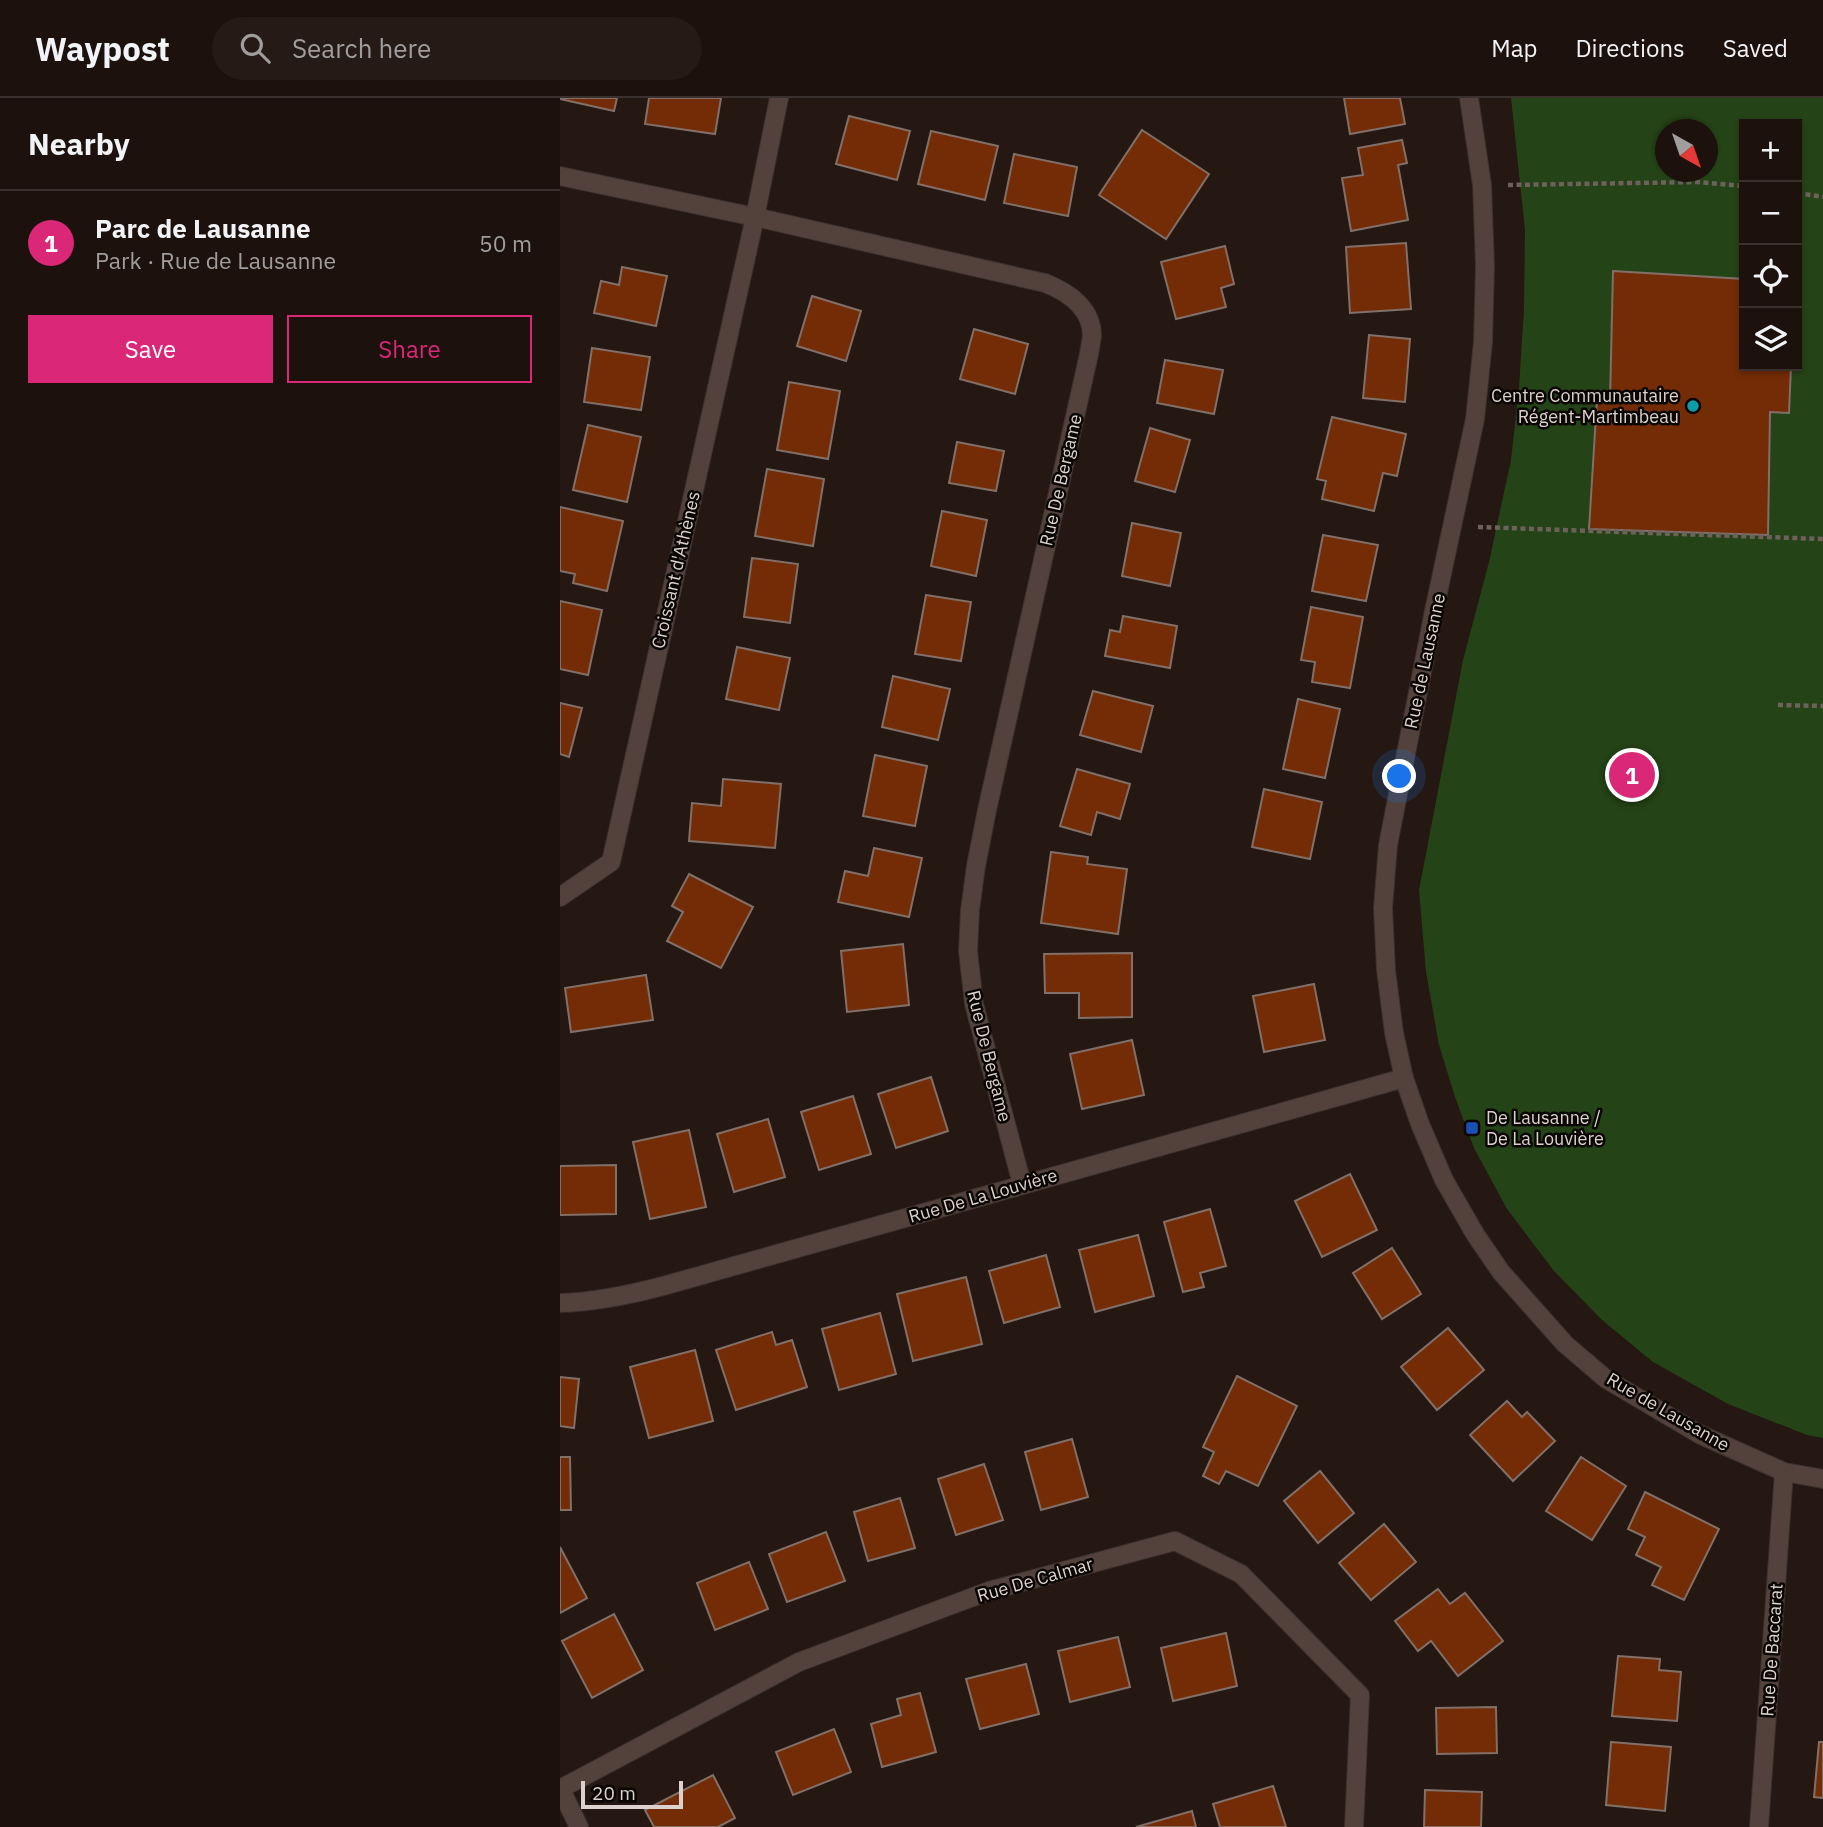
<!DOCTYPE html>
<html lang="en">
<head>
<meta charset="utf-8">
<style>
	body { margin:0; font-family:"IBM Plex Sans",sans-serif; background:#251a16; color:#f1f3f6 }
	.controls { position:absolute; right:21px; top:21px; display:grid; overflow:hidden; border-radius:0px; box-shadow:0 2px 5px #0004 }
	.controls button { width:63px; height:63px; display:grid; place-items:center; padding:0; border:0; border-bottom:2px solid #3a312e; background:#1c110d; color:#f1f3f6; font:35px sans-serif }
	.compass { position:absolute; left:1095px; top:21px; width:63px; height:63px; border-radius:50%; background:#1c110d; box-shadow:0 2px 5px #0004; rotate:140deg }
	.scale { position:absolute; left:21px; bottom:18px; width:102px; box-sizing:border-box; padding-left:7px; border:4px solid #dcd1cd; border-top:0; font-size:19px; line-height:24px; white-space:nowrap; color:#dcd1cd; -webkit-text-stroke:5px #090503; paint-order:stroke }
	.you { position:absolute; left:840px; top:679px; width:24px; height:24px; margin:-18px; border:5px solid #fff; border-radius:50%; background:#1a73e8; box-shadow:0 0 0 10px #1a73e833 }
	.badge { display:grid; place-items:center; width:46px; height:46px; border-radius:50%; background:#db2777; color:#fff; font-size:23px; font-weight:700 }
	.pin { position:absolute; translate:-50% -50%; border:4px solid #fff; box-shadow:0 2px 7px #0006 }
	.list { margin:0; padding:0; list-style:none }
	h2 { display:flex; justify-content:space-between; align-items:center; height:91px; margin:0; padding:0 28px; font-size:30px }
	h2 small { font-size:23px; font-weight:400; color:#a09d9d }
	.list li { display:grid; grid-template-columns:46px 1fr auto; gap:21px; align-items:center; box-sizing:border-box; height:105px; padding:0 28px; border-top:2px solid #3a312e }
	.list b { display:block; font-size:26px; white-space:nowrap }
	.list p { margin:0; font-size:23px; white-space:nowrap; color:#a09d9d }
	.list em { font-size:23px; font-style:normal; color:#a09d9d }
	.actions { display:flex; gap:14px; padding:21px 28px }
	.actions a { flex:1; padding:16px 0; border:2px solid #db2777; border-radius:0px; text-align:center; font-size:24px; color:#db2777 }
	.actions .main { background:#db2777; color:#fff }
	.icon { flex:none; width:38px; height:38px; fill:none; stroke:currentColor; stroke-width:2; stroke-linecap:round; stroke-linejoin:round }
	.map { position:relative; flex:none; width:1263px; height:1729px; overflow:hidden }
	header { display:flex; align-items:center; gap:42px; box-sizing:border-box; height:98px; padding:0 35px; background:#1c110d; border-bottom:2px solid #3a312e }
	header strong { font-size:33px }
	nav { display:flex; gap:38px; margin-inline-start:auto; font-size:24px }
	.search { width:490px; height:63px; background:#251a16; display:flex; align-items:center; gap:18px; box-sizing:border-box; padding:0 24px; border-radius:38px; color:#a09d9d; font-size:26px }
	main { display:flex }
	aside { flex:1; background:#1c110d }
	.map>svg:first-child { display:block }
	.green { fill:#244316; fill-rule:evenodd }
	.building { fill:#732c06; stroke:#816f68; stroke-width:2 }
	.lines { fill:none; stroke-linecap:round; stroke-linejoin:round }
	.street-casing { stroke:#3b302e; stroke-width:20 }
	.path { stroke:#6e615c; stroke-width:4.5; stroke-dasharray:5 3.5; stroke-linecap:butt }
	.street { stroke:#52423b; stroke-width:18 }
	.culture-dot { fill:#0f9aa8; stroke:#090503; stroke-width:2.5 }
	.transit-dot { fill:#1a4fb4; stroke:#090503; stroke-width:2.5 }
	.labels { text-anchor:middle; stroke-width:5; stroke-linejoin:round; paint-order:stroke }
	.poi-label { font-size:18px; fill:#dcd1cd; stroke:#090503; text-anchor:end }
	.street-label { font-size:18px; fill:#dcd1cd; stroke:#090503 }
</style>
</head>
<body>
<header>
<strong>Waypost</strong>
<div class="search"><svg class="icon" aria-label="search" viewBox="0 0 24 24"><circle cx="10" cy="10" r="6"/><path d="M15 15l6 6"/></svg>Search here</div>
<nav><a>Map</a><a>Directions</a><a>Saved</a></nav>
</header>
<main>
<aside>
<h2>Nearby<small></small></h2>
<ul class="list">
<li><span class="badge">1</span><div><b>Parc de Lausanne</b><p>Park · Rue de Lausanne</p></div><em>50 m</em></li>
</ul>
<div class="actions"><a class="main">Save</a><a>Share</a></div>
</aside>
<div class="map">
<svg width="1263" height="1729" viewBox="0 0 1263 1729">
	<rect width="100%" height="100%" fill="#251711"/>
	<path class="green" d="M951,0H1263V1340L1247,1337L1168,1306L1093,1264L1042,1222L994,1173L947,1111L914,1050L895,999L879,947L866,874L859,792L903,562L929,464L951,362L959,289L964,211L965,132ZM1184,26H1237V268H1184ZM1106,32H1148V74H1106Z"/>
	<g class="building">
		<polygon points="0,0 57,0 54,13 0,1"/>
		<polygon points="89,0 161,0 155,36 85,26"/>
		<polygon points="784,0 840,0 845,26 790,36"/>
		<polygon points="289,18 350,33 337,82 276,66"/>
		<polygon points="582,32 649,76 606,141 539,97"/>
		<polygon points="371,33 438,48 425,102 358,86"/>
		<polygon points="842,42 847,65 838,67 848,122 791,133 782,80 803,77 798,50"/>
		<polygon points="454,56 517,69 508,118 444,105"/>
		<polygon points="846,145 851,211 790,215 786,149"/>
		<polygon points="665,148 674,186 661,190 666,209 616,221 601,164"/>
		<polygon points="62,169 107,178 96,228 34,215 41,183 59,187"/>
		<polygon points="1053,173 1184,181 1184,268 1231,268 1229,315 1210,314 1208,437 1029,431 1037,301 1050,302"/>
		<polygon points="252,198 301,213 286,263 237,248"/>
		<polygon points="414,231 468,246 455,296 400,281"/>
		<polygon points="809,237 850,241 845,304 803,300"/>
		<polygon points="32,250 90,259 81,312 24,304"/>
		<polygon points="605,262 663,272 654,316 597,305"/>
		<polygon points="229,284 280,293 268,361 217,352"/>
		<polygon points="772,319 846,336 837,378 823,375 814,413 762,401 766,383 757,381"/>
		<polygon points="28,327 81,339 67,404 13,392"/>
		<polygon points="590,330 630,342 615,394 575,383"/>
		<polygon points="397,344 444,353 436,393 389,385"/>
		<polygon points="207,371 264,381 253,448 195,438"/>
		<polygon points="0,409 63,423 47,493 13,485 15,476 0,473"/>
		<polygon points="382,413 427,422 416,478 371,468"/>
		<polygon points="572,425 621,435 610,488 562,478"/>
		<polygon points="763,437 818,447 806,503 752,493"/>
		<polygon points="192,460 238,466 230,525 184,519"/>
		<polygon points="366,497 411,504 401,563 355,556"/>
		<polygon points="0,503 42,512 28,577 0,571"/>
		<polygon points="751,509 803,519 790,590 752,584 755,564 741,562"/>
		<polygon points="563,518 617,528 610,570 545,558 550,532 560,534"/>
		<polygon points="177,549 230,560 219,612 166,601"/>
		<polygon points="333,578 390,591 378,642 322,629"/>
		<polygon points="533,593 593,608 581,654 520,637"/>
		<polygon points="738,601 780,611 765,680 723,671"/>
		<polygon points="0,605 22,610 9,659 0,656"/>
		<polygon points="315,657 367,668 355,728 303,718"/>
		<polygon points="517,671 570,686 560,721 537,714 531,737 500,728"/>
		<polygon points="163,681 221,686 215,750 129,743 132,705 161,708"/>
		<polygon points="704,691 762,704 750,761 692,749"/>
		<polygon points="314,750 362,760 349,819 278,804 285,773 308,778"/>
		<polygon points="491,754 528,759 527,766 567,771 558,836 481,825"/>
		<polygon points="129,776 193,809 161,870 107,843 123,814 112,808"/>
		<polygon points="343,846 349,907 287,914 281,853"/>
		<polygon points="572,855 572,919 519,920 519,895 485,895 484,856"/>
		<polygon points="86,877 93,922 11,934 5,890"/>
		<polygon points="754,886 765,942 704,954 693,898"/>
		<polygon points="572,942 584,997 522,1011 510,956"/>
		<polygon points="371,979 388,1033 336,1050 318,996"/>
		<polygon points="293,998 311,1056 259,1072 241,1014"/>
		<polygon points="208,1021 225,1079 174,1094 157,1036"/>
		<polygon points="129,1032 146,1109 90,1121 73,1044"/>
		<polygon points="56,1067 56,1116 0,1117 0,1068"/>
		<polygon points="790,1076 817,1132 762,1159 735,1103"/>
		<polygon points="650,1111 666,1168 640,1175 644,1189 623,1194 604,1124"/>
		<polygon points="578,1137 594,1198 535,1214 519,1152"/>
		<polygon points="832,1150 861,1196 822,1221 793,1175"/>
		<polygon points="486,1157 500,1209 444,1225 429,1173"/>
		<polygon points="406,1179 422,1246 353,1263 337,1196"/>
		<polygon points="320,1215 336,1276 279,1292 262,1231"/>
		<polygon points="888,1230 924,1272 877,1312 841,1269"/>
		<polygon points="212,1234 216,1247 232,1242 247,1289 176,1312 156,1252"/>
		<polygon points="135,1252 153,1323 89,1340 70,1269"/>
		<polygon points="677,1278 737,1308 698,1388 666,1373 659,1386 643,1378 654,1354 643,1349"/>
		<polygon points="0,1279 19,1281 14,1330 0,1328"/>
		<polygon points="947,1303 962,1319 967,1314 995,1343 953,1383 910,1337"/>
		<polygon points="512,1341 528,1399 481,1412 465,1354"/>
		<polygon points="0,1359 10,1359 11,1412 0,1412"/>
		<polygon points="1021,1359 1066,1388 1032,1442 986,1413"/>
		<polygon points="424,1366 443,1422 396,1437 378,1381"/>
		<polygon points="760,1373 794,1415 758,1445 724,1403"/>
		<polygon points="1085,1394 1159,1431 1124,1502 1092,1487 1101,1469 1076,1457 1085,1439 1068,1431"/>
		<polygon points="340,1400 355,1450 308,1463 294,1414"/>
		<polygon points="824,1426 856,1464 811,1502 779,1465"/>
		<polygon points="266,1434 285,1483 227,1504 209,1456"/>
		<polygon points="0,1449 27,1500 0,1515"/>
		<polygon points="189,1464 208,1511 155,1532 137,1485"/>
		<polygon points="878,1491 890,1506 905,1495 943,1543 898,1578 871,1543 858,1553 835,1523"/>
		<polygon points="54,1516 83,1572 32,1600 2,1543"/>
		<polygon points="666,1535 677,1588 613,1603 601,1550"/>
		<polygon points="558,1539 570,1589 510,1604 498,1553"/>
		<polygon points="1058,1558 1100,1561 1099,1572 1121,1574 1117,1623 1052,1618"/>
		<polygon points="466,1566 479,1616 420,1631 406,1581"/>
		<polygon points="360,1595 376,1654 322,1669 311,1626 341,1617 337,1601"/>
		<polygon points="936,1609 937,1655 877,1656 876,1610"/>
		<polygon points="274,1631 291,1674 233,1697 216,1654"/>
		<polygon points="1051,1644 1111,1649 1105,1713 1046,1707"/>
		<polygon points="1259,1644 1263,1644 1263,1700 1254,1699"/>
		<polygon points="153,1677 175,1720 158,1729 94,1729 85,1712"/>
		<polygon points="713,1688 726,1729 660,1729 653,1706"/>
		<polygon points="865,1692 922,1694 921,1729 864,1729"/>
		<polygon points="632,1713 636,1729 576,1729"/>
	</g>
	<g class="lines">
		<defs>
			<g id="street">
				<polyline points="909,0 922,87 925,168 923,244 915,321 874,513 828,747 823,810 826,872 834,935 844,980 860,1026 884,1082 915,1136 941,1174 1005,1246 1046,1281 1139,1336 1224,1374 1263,1381"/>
				<path d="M0,78L195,119L485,185C508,194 532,210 532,238C531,244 530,250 529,256L427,712L416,768L410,812L408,853L414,906L462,1086"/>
				<polyline points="0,799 51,764 195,119 219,0"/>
				<path d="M0,1205C35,1204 69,1197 103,1188L844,980"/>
				<polyline points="0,1690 19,1729"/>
				<polyline points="0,1691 239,1564 429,1493 615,1443 681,1476 800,1597 794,1729"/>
				<polyline points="1199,1729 1224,1374"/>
			</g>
		</defs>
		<use href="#street" class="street-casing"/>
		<g class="path">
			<polyline points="948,87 1137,84 1184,88"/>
			<polyline points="1237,95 1263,99"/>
			<polyline points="918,429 1263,441"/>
			<polyline points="1218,607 1263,608"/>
		</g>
		<use href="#street" class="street"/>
	</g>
	<circle class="culture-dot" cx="1133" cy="308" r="7"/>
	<rect class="transit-dot" x="905" y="1023" width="14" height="14" rx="3.5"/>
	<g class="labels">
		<g class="poi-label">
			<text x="1119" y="304">Centre Communautaire<tspan x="1119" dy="21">Régent-Martimbeau</tspan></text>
			<text x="926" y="1026" text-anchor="start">De Lausanne /<tspan x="926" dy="21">De La Louvière</tspan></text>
		</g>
		<g class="street-label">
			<text transform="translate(501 382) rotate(-77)" y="6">Rue De Bergame</text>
			<text transform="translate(116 472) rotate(-77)" y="6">Croissant d'Athènes</text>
			<text transform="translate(865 563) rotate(-78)" y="6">Rue de Lausanne</text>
			<text transform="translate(429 958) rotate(76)" y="6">Rue De Bergame</text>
			<text transform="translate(423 1098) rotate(-16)" y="6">Rue De La Louvière</text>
			<text transform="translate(1108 1314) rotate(30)" y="6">Rue de Lausanne</text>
			<text transform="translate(475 1482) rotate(-16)" y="6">Rue De Calmar</text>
			<text transform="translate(1212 1552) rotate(-86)" y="6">Rue De Baccarat</text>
		</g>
	</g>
</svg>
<div class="controls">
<button>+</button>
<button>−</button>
<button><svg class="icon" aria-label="locate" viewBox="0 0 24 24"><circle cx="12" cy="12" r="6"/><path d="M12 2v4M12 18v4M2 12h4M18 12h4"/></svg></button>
<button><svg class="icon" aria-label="layers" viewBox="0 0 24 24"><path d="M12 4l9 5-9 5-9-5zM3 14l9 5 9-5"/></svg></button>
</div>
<svg class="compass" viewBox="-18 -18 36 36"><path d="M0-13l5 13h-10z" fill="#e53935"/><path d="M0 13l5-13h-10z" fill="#a09d9d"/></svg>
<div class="scale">20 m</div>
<div class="you"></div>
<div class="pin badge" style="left:1072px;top:677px">1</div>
</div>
</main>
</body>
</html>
